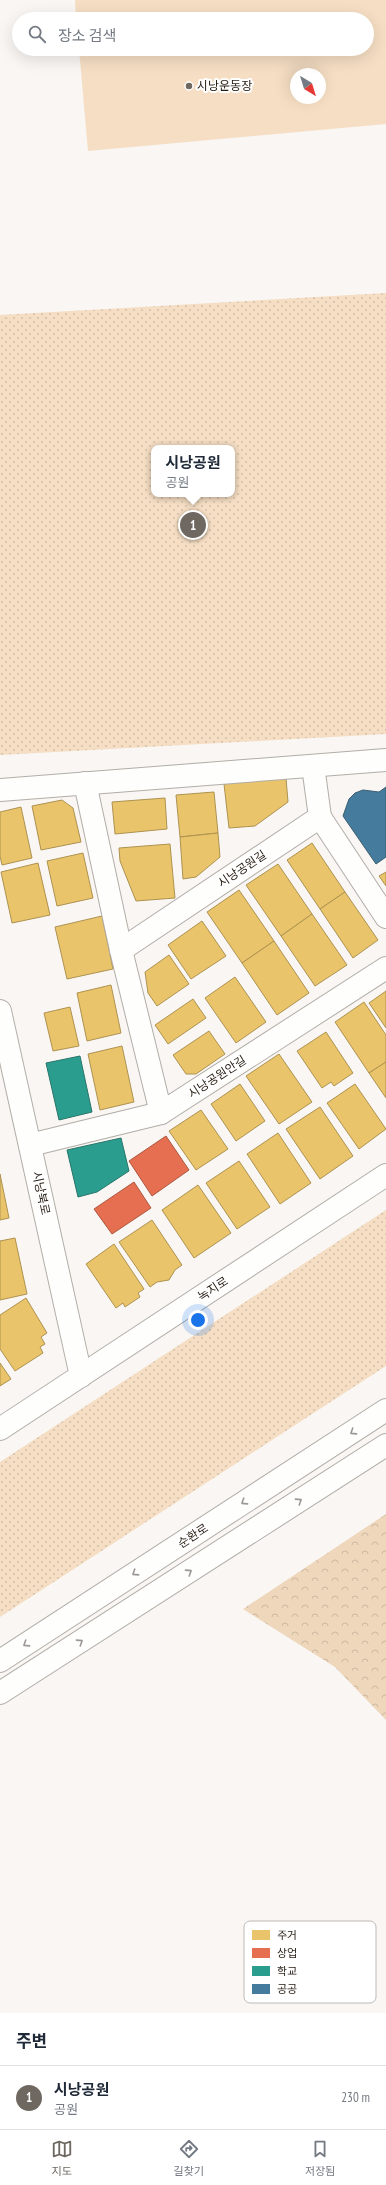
<!DOCTYPE html>
<html lang="ko">
<head>
<meta charset="utf-8">
<style>
	body { margin:0; font-family:"PT Sans Narrow","Noto Sans KR",sans-serif; background:#f6f6f7; color:#1f2937 }
	.compass { position:absolute; left:290px; top:68px; width:36px; height:36px; border-radius:50%; background:#fff; box-shadow:0 4px 16px #0002; rotate:142deg }
	.you { position:absolute; left:198px; top:1320px; width:14px; height:14px; margin:-10px; border:3px solid #fff; border-radius:50%; background:#1a73e8; box-shadow:0 0 0 6px #1a73e833 }
	.badge { display:grid; place-items:center; width:26px; height:26px; border-radius:50%; background:#6f6861; color:#fff; font-size:13px; font-weight:700 }
	.pin { position:absolute; translate:-50% -50%; border:2px solid #fff; box-shadow:0 1px 4px #0006 }
	.popup { position:absolute; left:151px; top:445px; width:84px; height:52px; box-sizing:border-box; display:grid; place-content:center; border-radius:8px; background:#fff; filter:drop-shadow(0 1px 3px #0005); font-size:13px; white-space:nowrap; color:#747a83 }
	.popup b { font-size:15px; color:#1f2937 }
	.popup::after { content:''; position:absolute; left:50%; top:100%; margin-left:-8px; border:8px solid transparent; border-top-color:#fff }
	.list { margin:0; padding:0; list-style:none }
	h2 { display:flex; justify-content:space-between; align-items:center; height:52px; margin:0; padding:0 16px; font-size:17px }
	h2 small { font-size:13px; font-weight:400; color:#747a83 }
	.list li { display:grid; grid-template-columns:26px 1fr auto; gap:12px; align-items:center; box-sizing:border-box; height:64px; padding:0 16px; border-top:1px solid #e0e1e3 }
	.list b { display:block; font-size:15px; white-space:nowrap }
	.list p { margin:0; font-size:13px; white-space:nowrap; color:#747a83 }
	.list em { font-size:13px; font-style:normal; color:#747a83 }
	.icon { flex:none; width:22px; height:22px; fill:none; stroke:currentColor; stroke-width:2; stroke-linecap:round; stroke-linejoin:round }
	.map { position:relative; flex:none; width:386px; height:2013px; overflow:hidden }
	.search { position:absolute; background:#fff; box-shadow:0 4px 16px #0002; left:12px; right:12px; top:12px; height:44px; display:flex; align-items:center; gap:10px; box-sizing:border-box; padding:0 14px; border-radius:22px; color:#747a83; font-size:15px }
	.sheet { height:116px; background:#fff }
	nav { display:flex; justify-content:space-around; align-items:center; box-sizing:border-box; height:56px; border-top:1px solid #e0e1e3; background:#fff; font-size:11px; color:#747a83 }
	nav a { display:grid; justify-items:center; gap:2px }
	nav .on { color:#6f6861 }
	.map>svg:first-child { display:block }
	.grass { fill:url(#grass-dots); fill-rule:evenodd }
	.forest { fill:url(#forest-crowns) }
	.pitch { fill:#f5dec3; fill-rule:evenodd }
	.homes { fill:#e9c46a; stroke:#ae9250 }
	.shops { fill:#e76f51; stroke:#ad563e }
	.schools { fill:#2a9d8f; stroke:#28766a }
	.public { fill:#457b9d; stroke:#3b5e73 }
	.lines { fill:none; stroke-linecap:round; stroke-linejoin:round }
	.minor-casing { stroke:#b2ada7; stroke-width:24 }
	.tertiary-casing { stroke:#b2ada7; stroke-width:24 }
	.minor { stroke:#fefefd; stroke-width:22 }
	.tertiary { stroke:#fefefd; stroke-width:22 }
	.oneway { stroke:#9c9893 }
	.poi-dot { fill:#6f6861; stroke:#fff; stroke-width:1.5 }
	.labels { text-anchor:middle; stroke-width:4; stroke-linejoin:round; paint-order:stroke }
	.poi-label { font-size:12px; fill:#251c12; stroke:#fff; text-anchor:start }
	.street-label { font-size:12px; fill:#251c12; stroke:#fff }
	.key { fill:#fff; stroke:#bebbb8; stroke-width:1 }
	.key-label { font-size:11px; fill:#251c12 }
</style>
</head>
<body>
<div class="map">
<svg width="386" height="2013" viewBox="0 0 386 2013">
	<defs>
		<pattern id="grass-dots" width="8" height="8" patternUnits="userSpaceOnUse"><rect width="8" height="8" fill="#f5dec3"/><path d="M2 2h.1M6 6h.1" fill="none" stroke="#d2bea6" stroke-width="1.8" stroke-linecap="round"/></pattern>
		<pattern id="forest-crowns" width="20" height="18" patternUnits="userSpaceOnUse"><rect width="20" height="18" fill="#efd7bc"/><path d="M2 6a3 3 0 1 1 6 0M12 15a3 3 0 1 1 6 0" fill="none" stroke="#cdb8a1"/></pattern>
	</defs>
	<rect width="100%" height="100%" fill="#f9f6f3"/>
	<g class="grass">
		<path d="M386,293V734L0,755V315ZM154,448H232V494H154Z"/>
		<polygon points="386,1210 386,1366 0,1617 0,1462"/>
	</g>
	<polygon class="forest" points="386,1514 386,1720 335,1667 243,1609"/>
	<path class="pitch" d="M75,0H386V124L88,151L79,49H367V19H76ZM296,74H320V98H296Z"/>
	<g class="homes">
		<polygon points="286,778 288,802 255,826 229,828 224,784"/>
		<polygon points="214,792 218,833 180,837 176,795"/>
		<polygon points="165,798 167,829 115,834 112,802"/>
		<polygon points="62,800 73,808 81,842 41,850 32,806"/>
		<polygon points="21,807 32,858 2,865 0,856 0,812"/>
		<polygon points="218,833 220,857 196,877 183,879 180,837"/>
		<polygon points="312,843 345,892 320,909 287,860"/>
		<polygon points="170,844 175,898 136,901 120,861 119,848"/>
		<polygon points="83,853 93,898 57,906 47,861"/>
		<polygon points="38,863 50,915 12,923 1,872"/>
		<polygon points="278,864 312,914 281,936 246,885"/>
		<polygon points="386,872 386,886 379,876"/>
		<polygon points="239,890 274,941 242,963 207,912"/>
		<polygon points="345,892 378,940 353,958 320,909"/>
		<polygon points="312,914 347,965 315,986 281,936"/>
		<polygon points="102,916 113,969 67,979 55,927"/>
		<polygon points="202,921 226,956 191,979 168,945"/>
		<polygon points="274,941 309,993 277,1015 242,963"/>
		<polygon points="169,955 189,984 157,1006 148,993 145,972"/>
		<polygon points="235,977 266,1022 236,1043 205,998"/>
		<polygon points="111,985 121,1033 87,1041 77,993"/>
		<polygon points="386,991 386,1028 369,1003"/>
		<polygon points="193,999 206,1018 168,1044 155,1025"/>
		<polygon points="364,1002 386,1035 386,1062 369,1073 335,1022"/>
		<polygon points="70,1007 79,1046 53,1051 44,1013"/>
		<polygon points="209,1031 225,1054 196,1074 186,1074 173,1055"/>
		<polygon points="326,1032 353,1073 334,1086 331,1082 322,1088 297,1051"/>
		<polygon points="122,1046 134,1102 100,1110 88,1054"/>
		<polygon points="279,1054 312,1102 279,1124 246,1076"/>
		<polygon points="386,1062 386,1098 369,1073"/>
		<polygon points="240,1084 265,1121 236,1141 211,1104"/>
		<polygon points="355,1084 386,1129 359,1149 327,1103"/>
		<polygon points="320,1107 353,1156 320,1179 286,1129"/>
		<polygon points="201,1110 228,1149 196,1170 169,1131"/>
		<polygon points="278,1133 311,1183 280,1204 247,1154"/>
		<polygon points="239,1161 270,1207 237,1229 206,1183"/>
		<polygon points="0,1174 9,1218 0,1220"/>
		<polygon points="198,1185 231,1233 194,1258 162,1210"/>
		<polygon points="152,1220 182,1265 175,1270 169,1280 157,1282 150,1287 119,1242"/>
		<polygon points="15,1238 27,1294 0,1300 0,1241"/>
		<polygon points="114,1244 144,1289 138,1293 140,1297 125,1307 123,1303 116,1308 86,1264"/>
		<polygon points="26,1298 47,1333 41,1337 45,1344 40,1347 43,1353 15,1371 0,1349 0,1315"/>
		<polygon points="0,1363 11,1379 0,1386"/>
	</g>
	<g class="shops">
		<polygon points="166,1136 189,1170 152,1196 129,1161"/>
		<polygon points="134,1182 151,1208 112,1234 94,1209"/>
	</g>
	<g class="schools">
		<polygon points="80,1056 92,1112 59,1120 46,1063"/>
		<polygon points="121,1138 129,1171 97,1192 78,1197 67,1150"/>
	</g>
	<polygon class="public" points="386,787 386,857 376,864 343,816 349,799 355,793 363,790 379,792"/>
	<g class="lines">
		<defs>
			<g id="minor">
				<polyline points="85,783 121,950 161,1113"/>
				<polyline points="0,790 386,760"/>
				<polyline points="320,817 386,917"/>
				<polyline points="121,950 320,817 313,766"/>
				<polyline points="30,1145 161,1113 386,968"/>
			</g>
			<g id="tertiary">
				<polyline points="0,1011 81,1376"/>
				<polyline points="0,1429 386,1175"/>
				<polyline points="0,1661 386,1410"/>
				<polyline points="0,1693 386,1445"/>
			</g>
		</defs>
		<use href="#minor" class="minor-casing"/>
		<use href="#tertiary" class="tertiary-casing"/>
		<use href="#minor" class="minor"/>
		<use href="#tertiary" class="tertiary"/>
	</g>
	<defs><path id="oneway-chevron" d="M-2-3.5L2.5 0L-2 3.5" fill="none" stroke-width="1.6" stroke-linecap="round" stroke-linejoin="round"/></defs>
	<g class="oneway">
		<use href="#oneway-chevron" transform="translate(353 1432) rotate(147)"/>
		<use href="#oneway-chevron" transform="translate(299 1501) rotate(-33)"/>
		<use href="#oneway-chevron" transform="translate(244 1502) rotate(147)"/>
		<use href="#oneway-chevron" transform="translate(189 1572) rotate(-33)"/>
		<use href="#oneway-chevron" transform="translate(135 1573) rotate(147)"/>
		<use href="#oneway-chevron" transform="translate(80 1642) rotate(-33)"/>
		<use href="#oneway-chevron" transform="translate(26 1644) rotate(147)"/>
	</g>
	<circle class="poi-dot" cx="189" cy="86" r="4"/>
	<g class="labels">
		<g class="poi-label">
			<text x="197" y="90">시낭운동장</text>
		</g>
		<g class="street-label">
			<text transform="translate(242 869) rotate(-34)" y="4">시낭공원길</text>
			<text transform="translate(217 1077) rotate(-33)" y="4">시낭공원안길</text>
			<text transform="translate(41 1193) rotate(78)" y="4">시낭북로</text>
			<text transform="translate(213 1289) rotate(-33)" y="4">녹지로</text>
			<text transform="translate(193 1536) rotate(-33)" y="4">순환로</text>
		</g>
	</g>
	<rect x="244" y="1921" width="132" height="82" rx="6" class="key"/>
	<rect x="252" y="1930" width="18" height="10" fill="#e9c46a"/>
	<rect x="252" y="1948" width="18" height="10" fill="#e76f51"/>
	<rect x="252" y="1966" width="18" height="10" fill="#2a9d8f"/>
	<rect x="252" y="1984" width="18" height="10" fill="#457b9d"/>
	<g class="key-label">
		<text x="277" y="1939">주거</text>
		<text x="277" y="1957">상업</text>
		<text x="277" y="1975">학교</text>
		<text x="277" y="1993">공공</text>
	</g>
</svg>
<svg class="compass" viewBox="-18 -18 36 36"><path d="M0-13l5 13h-10z" fill="#e53935"/><path d="M0 13l5-13h-10z" fill="#747a83"/></svg>
<div class="you"></div>
<div class="pin badge" style="left:193px;top:525px">1</div>
<div class="popup"><b>시낭공원</b>공원</div>
<div class="search"><svg class="icon" aria-label="search" viewBox="0 0 24 24"><circle cx="10" cy="10" r="6"/><path d="M15 15l6 6"/></svg>장소 검색</div>
</div>
<section class="sheet">
<h2>주변<small></small></h2>
<ul class="list">
<li><span class="badge">1</span><div><b>시낭공원</b><p>공원</p></div><em>230 m</em></li>
</ul>
</section>
<nav>
<a class="on"><svg class="icon" aria-label="map" viewBox="0 0 24 24"><path d="M3 6l6-2 6 2 6-2v14l-6 2-6-2-6 2zM9 4v14M15 6v14"/></svg>지도</a>
<a><svg class="icon" aria-label="directions" viewBox="0 0 24 24"><path d="M12 3l9 9-9 9-9-9zM9 14v-3h6M13 9l2 2-2 2"/></svg>길찾기</a>
<a><svg class="icon" aria-label="saved" viewBox="0 0 24 24"><path d="M7 4h10v16l-5-4-5 4z"/></svg>저장됨</a>
</nav>
</body>
</html>
